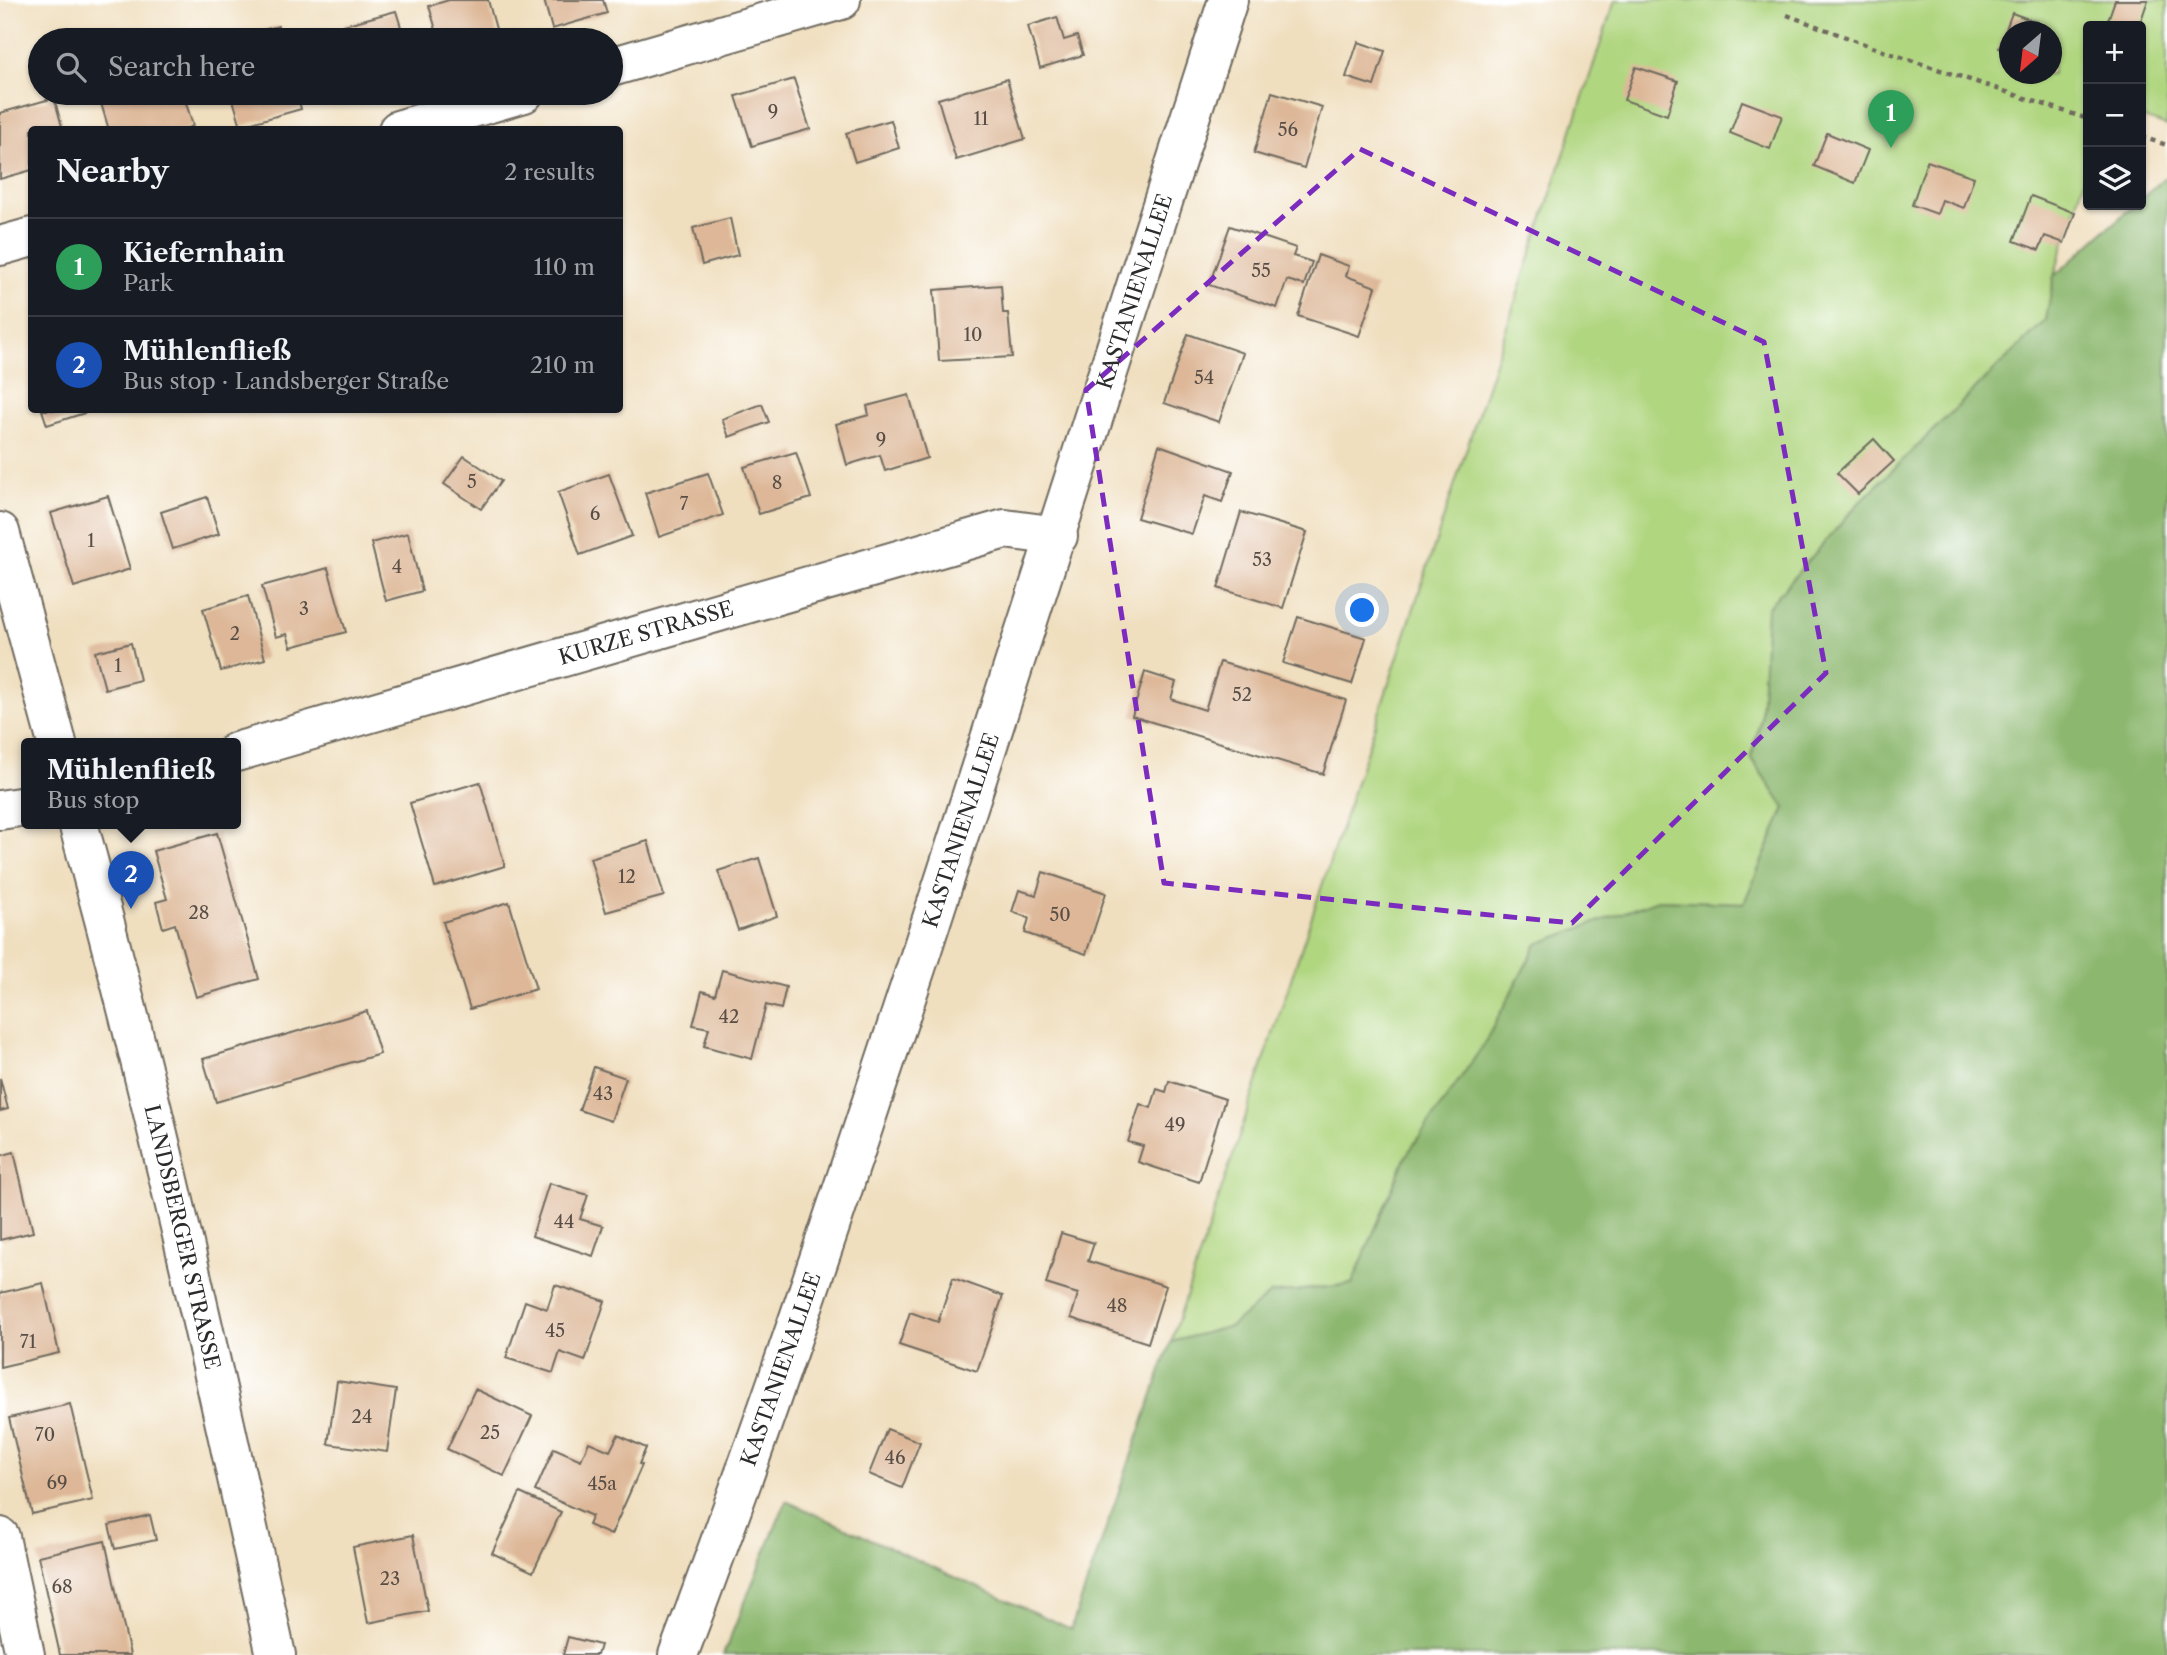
<!DOCTYPE html>
<html lang="en">
<head>
<meta charset="utf-8">
<style>
	body { margin:0; font-family:"Libre Caslon Text",serif; background:#242831; color:#f1f3f6 }
	.controls { position:absolute; right:21px; top:21px; display:grid; overflow:hidden; border-radius:7px; box-shadow:0 2px 5px #0004 }
	.controls button { width:63px; height:63px; display:grid; place-items:center; padding:0; border:0; border-bottom:2px solid #363941; background:#171b24; color:#f1f3f6; font:35px sans-serif }
	.compass { position:absolute; left:1999px; top:21px; width:63px; height:63px; border-radius:50%; background:#171b24; box-shadow:0 2px 5px #0004; rotate:208deg }
	.you { position:absolute; left:1363px; top:611px; width:24px; height:24px; margin:-18px; border:5px solid #fff; border-radius:50%; background:#1a73e8; box-shadow:0 0 0 10px #1a73e833 }
	.badge { display:grid; place-items:center; width:46px; height:46px; border-radius:50%; background:#c8321e; color:#fff; font-size:23px; font-weight:700 }
	.pin { position:absolute; translate:-50% -58px; filter:drop-shadow(0 2px 4px #0008) }
	.pin::after { content:''; position:absolute; top:37px; width:24px; height:21px; background:inherit; clip-path:polygon(0 0,100% 0,50% 100%) }
	.popup { position:absolute; left:21px; top:738px; width:220px; height:91px; box-sizing:border-box; display:grid; place-content:center; border-radius:7px; background:#171b24; filter:drop-shadow(0 2px 5px #0005); font-size:23px; white-space:nowrap; color:#9ea1a6 }
	.popup b { font-size:26px; color:#f1f3f6 }
	.popup::after { content:''; position:absolute; left:50%; top:100%; margin-left:-14px; border:14px solid transparent; border-top-color:#171b24 }
	.list { margin:0; padding:0; list-style:none }
	h2 { display:flex; justify-content:space-between; align-items:center; height:91px; margin:0; padding:0 28px; font-size:30px }
	h2 small { font-size:23px; font-weight:400; color:#9ea1a6 }
	.list li { display:grid; grid-template-columns:46px 1fr auto; gap:21px; align-items:center; box-sizing:border-box; height:98px; padding:0 28px; border-top:2px solid #363941 }
	.list b { display:block; font-size:26px; white-space:nowrap }
	.list p { margin:0; font-size:23px; white-space:nowrap; color:#9ea1a6 }
	.list em { font-size:23px; font-style:normal; color:#9ea1a6 }
	.icon { flex:none; width:38px; height:38px; fill:none; stroke:currentColor; stroke-width:2; stroke-linecap:round; stroke-linejoin:round }
	.map { position:relative; flex:none; width:2167px; height:1655px; overflow:hidden }
	.search { position:absolute; background:#171b24; box-shadow:0 2px 5px #0004; left:28px; top:28px; width:595px; height:77px; display:flex; align-items:center; gap:18px; box-sizing:border-box; padding:0 24px; border-radius:38px; color:#9ea1a6; font-size:26px }
	.panel { position:absolute; background:#171b24; box-shadow:0 2px 5px #0004; left:28px; top:126px; width:595px; height:287px; border-radius:7px }
	.map>svg:first-child { display:block }
	.green { fill:#b0d680; stroke:#6e8056; stroke-width:2; fill-rule:evenodd }
	.forest { fill:#8cb76e; stroke:#5c714c; stroke-width:2 }
	.building { fill:#ddb797 }
	.lines { fill:none; stroke-linecap:round; stroke-linejoin:round }
	.street-casing { stroke:#706a5f; stroke-width:42 }
	.secondary-casing { stroke:#706a5f; stroke-width:42 }
	.path { stroke:#706a5f; stroke-width:4.5; stroke-dasharray:5 5; stroke-linecap:butt }
	.street { stroke:#fff; stroke-width:38 }
	.secondary { stroke:#fff; stroke-width:38 }
	.marked { fill:none; stroke:#7b2cbf; stroke-width:5; stroke-dasharray:14 9; stroke-linejoin:round }
	.labels { text-anchor:middle; stroke-width:6; stroke-linejoin:round; paint-order:stroke }
	.number-label { font-size:18px; fill:#584e46 }
	.street-label { font-size:21px; fill:#2b2b2b; stroke:#fff }
</style>
</head>
<body>
<div class="map">
<svg width="2167" height="1655" viewBox="0 0 2167 1655">
	<rect width="100%" height="100%" fill="#fff"/>
	<filter id="ink" filterUnits="userSpaceOnUse"><feTurbulence type="fractalNoise" baseFrequency=".0143" numOctaves="2"/><feDisplacementMap in="SourceGraphic" scale="14" xChannelSelector="R" yChannelSelector="G"/><feConvolveMatrix kernelMatrix="1 2 1 2 8 2 1 2 1" color-interpolation-filters="sRGB"/></filter>
	<filter id="wash" filterUnits="userSpaceOnUse"><feTurbulence type="fractalNoise" baseFrequency=".00686" numOctaves="4" result="noise"/><feDisplacementMap in="SourceGraphic" scale="28" xChannelSelector="R" yChannelSelector="G"/><feGaussianBlur stdDeviation="1.57" result="paint"/><feColorMatrix in="noise" values="0 0 0 0 0 0 0 0 0 0 0 0 0 0 0 0 0 1.4 0 .05"/><feComposite in="paint" operator="in"/></filter>
	<g filter="url(#wash)">
		<rect width="100%" height="100%" fill="#f0dfbf"/>
		<path class="green" d="M1615,0H2167V126L2141,117V26H2088V169L2054,276L2046,320L1859,503L1768,608L1761,718L1751,758L1785,808L1744,903L1658,900L1537,944L1483,1046L1406,1156L1352,1284L1271,1294L1231,1326L1171,1342ZM2010,32H2052V74H2010Z"/>
		<polygon class="forest" points="2167,176 2167,1655 723,1655 786,1501 1071,1629 1171,1342 1231,1326 1270,1294 1352,1284 1406,1156 1483,1046 1537,944 1658,900 1744,903 1785,808 1751,758 1761,718 1767,608 1859,503 2046,320 2054,276 2134,205 2141,205 2141,199"/>
		<g id="blocks">
			<g class="building">
				<polygon points="449,0 488,0 499,40 439,40 429,6"/>
				<polygon points="544,0 603,0 607,13 552,29"/>
				<polygon points="2115,0 2148,0 2139,26 2106,26"/>
				<polygon points="396,11 405,40 348,40 344,25"/>
				<polygon points="2012,13 2037,22 2033,32 2010,32 2010,51 1999,48"/>
				<polygon points="1057,17 1064,40 1077,36 1083,55 1040,68 1028,26"/>
				<polygon points="278,26 282,40 230,40 230,39"/>
				<polygon points="1358,42 1385,51 1374,86 1346,77"/>
				<polygon points="1636,67 1678,81 1667,115 1624,100"/>
				<polygon points="794,79 810,129 752,146 736,96"/>
				<polygon points="1007,79 1025,139 956,160 938,99"/>
				<polygon points="1272,92 1322,107 1304,168 1254,153"/>
				<polygon points="98,93 183,93 193,126 182,130 109,130"/>
				<polygon points="231,93 297,93 301,109 241,126"/>
				<polygon points="54,98 63,130 32,130 32,170 0,179 0,113"/>
				<polygon points="1742,101 1782,116 1770,149 1730,133"/>
				<polygon points="891,120 899,148 855,162 846,133"/>
				<polygon points="1827,133 1868,150 1855,183 1814,166"/>
				<polygon points="1927,161 1974,177 1964,208 1942,200 1937,214 1912,205"/>
				<polygon points="2031,196 2075,213 2064,243 2045,236 2039,250 2014,241"/>
				<polygon points="730,218 738,255 702,265 693,228"/>
				<polygon points="1230,226 1296,248 1293,256 1312,262 1304,285 1287,280 1277,308 1209,285"/>
				<polygon points="1318,255 1349,266 1346,276 1376,287 1359,336 1298,316"/>
				<polygon points="1001,285 1003,313 1008,313 1012,357 939,361 934,290"/>
				<polygon points="1188,334 1243,353 1219,422 1164,403"/>
				<polygon points="909,395 927,458 885,471 880,455 847,465 836,424 869,415 867,406"/>
				<polygon points="762,404 769,422 729,437 722,419"/>
				<polygon points="42,410 94,410 47,425"/>
				<polygon points="1874,439 1894,461 1858,494 1837,473"/>
				<polygon points="1159,445 1233,471 1222,502 1205,496 1192,534 1137,518"/>
				<polygon points="796,452 811,498 759,514 744,467"/>
				<polygon points="464,456 501,481 481,509 444,484"/>
				<polygon points="708,473 723,515 659,537 645,493"/>
				<polygon points="609,474 632,536 580,555 558,492"/>
				<polygon points="108,496 130,569 74,587 51,513"/>
				<polygon points="207,497 219,534 173,549 161,512"/>
				<polygon points="1241,512 1307,532 1283,608 1218,588"/>
				<polygon points="408,533 422,591 386,601 371,543"/>
				<polygon points="328,568 346,632 291,647 287,634 276,637 262,586"/>
				<polygon points="248,596 265,659 221,671 203,609"/>
				<polygon points="1298,617 1366,638 1352,684 1283,663"/>
				<polygon points="131,643 140,680 105,689 95,652"/>
				<polygon points="1220,662 1346,700 1323,774 1132,716 1145,672 1176,682 1171,699 1205,710"/>
				<polygon points="480,782 505,866 435,887 410,803"/>
				<polygon points="217,833 259,979 196,997 175,924 163,928 156,902 167,899 153,851"/>
				<polygon points="648,841 664,896 606,912 590,858"/>
				<polygon points="759,858 777,916 738,930 718,871"/>
				<polygon points="1043,872 1106,893 1086,954 1025,933 1029,918 1012,912 1019,890 1036,895"/>
				<polygon points="509,902 536,989 470,1009 443,922"/>
				<polygon points="722,970 786,987 781,1009 766,1005 752,1059 704,1046 709,1028 693,1025 702,991 715,995"/>
				<polygon points="367,1011 380,1054 216,1102 203,1059"/>
				<polygon points="594,1067 626,1078 611,1121 579,1110"/>
				<polygon points="0,1078 8,1109 0,1111"/>
				<polygon points="1169,1081 1225,1099 1199,1182 1138,1162 1143,1146 1128,1142 1140,1104 1151,1108 1157,1089 1166,1092"/>
				<polygon points="14,1152 33,1232 0,1240 0,1156"/>
				<polygon points="549,1183 588,1195 580,1219 603,1226 593,1256 532,1236"/>
				<polygon points="1061,1233 1094,1243 1088,1261 1166,1286 1148,1343 1071,1318 1078,1294 1046,1284"/>
				<polygon points="953,1278 1003,1296 977,1371 899,1345 910,1312 938,1322"/>
				<polygon points="43,1283 59,1353 0,1367 0,1293"/>
				<polygon points="555,1285 605,1301 585,1361 560,1352 553,1373 506,1358 525,1301 547,1309"/>
				<polygon points="337,1381 396,1390 387,1452 328,1444"/>
				<polygon points="475,1389 532,1416 504,1476 447,1449"/>
				<polygon points="70,1404 93,1500 32,1514 9,1418"/>
				<polygon points="887,1429 920,1442 902,1488 869,1474"/>
				<polygon points="618,1435 646,1448 639,1464 642,1465 611,1535 588,1525 592,1516 535,1491 554,1448 581,1460 589,1442 610,1451"/>
				<polygon points="520,1493 561,1512 533,1572 492,1553"/>
				<polygon points="150,1515 156,1540 115,1549 109,1525"/>
				<polygon points="413,1535 428,1611 368,1623 353,1547"/>
				<polygon points="105,1541 130,1655 60,1655 38,1556"/>
				<polygon points="568,1637 600,1645 597,1655 563,1655"/>
			</g>
		</g>
	</g>
	<g filter="url(#ink)">
		<use href="#blocks" fill-opacity="0" stroke="#706a5f" stroke-width="2"/>
		<g class="lines">
			<defs>
				<g id="street">
					<polyline points="611,67 841,0"/>
					<polyline points="398,130 524,93"/>
					<polyline points="0,246 32,237"/>
					<path id="s1" d="M236,752L1005,529L1058,536"/>
					<polyline points="0,810 26,806"/>
					<polyline points="0,1537 25,1655"/>
					<path id="s2" d="M678,1655C765,1426 842,1192 919,959C1024,640 1126,320 1228,0"/>
				</g>
				<g id="secondary">
					<polyline points="0,532 57,743"/>
					<path id="s3" d="M78,823C154,1098 215,1377 276,1655"/>
				</g>
			</defs>
			<use href="#street" class="street-casing"/>
			<use href="#secondary" class="secondary-casing"/>
			<g class="path">
				<polyline points="1787,15 1886,52 2088,119"/>
				<polyline points="2141,137 2167,145"/>
			</g>
			<use href="#street" class="street"/>
			<use href="#secondary" class="secondary"/>
		</g>
	</g>
	<path class="marked" d="M1360,149L1764,342L1826,673L1572,923L1164,883L1086,390Z"/>
	<g class="labels">
		<g class="number-label">
			<text x="773" y="118">9</text>
			<text x="981" y="125">11</text>
			<text x="1288" y="136">56</text>
			<text x="1261" y="277">55</text>
			<text x="973" y="341">10</text>
			<text x="1204" y="384">54</text>
			<text x="881" y="446">9</text>
			<text x="472" y="488">5</text>
			<text x="777" y="489">8</text>
			<text x="684" y="510">7</text>
			<text x="595" y="520">6</text>
			<text x="91" y="547">1</text>
			<text x="1262" y="566">53</text>
			<text x="397" y="573">4</text>
			<text x="304" y="615">3</text>
			<text x="235" y="640">2</text>
			<text x="118" y="672">1</text>
			<text x="1242" y="701">52</text>
			<text x="627" y="883">12</text>
			<text x="199" y="919">28</text>
			<text x="1060" y="921">50</text>
			<text x="729" y="1023">42</text>
			<text x="603" y="1100">43</text>
			<text x="1175" y="1131">49</text>
			<text x="564" y="1228">44</text>
			<text x="1117" y="1312">48</text>
			<text x="555" y="1337">45</text>
			<text x="28" y="1348">71</text>
			<text x="362" y="1423">24</text>
			<text x="490" y="1439">25</text>
			<text x="45" y="1441">70</text>
			<text x="895" y="1464">46</text>
			<text x="57" y="1489">69</text>
			<text x="602" y="1490">45a</text>
			<text x="390" y="1585">23</text>
			<text x="62" y="1593">68</text>
		</g>
		<g class="street-label">
			<text dy="7" stroke="none"><textPath href="#s2" startOffset="1438">KASTANIENALLEE</textPath></text>
			<text dy="7" stroke="none"><textPath href="#s1" startOffset="427">KURZE STRASSE</textPath></text>
			<text dy="7" stroke="none"><textPath href="#s2" startOffset="872">KASTANIENALLEE</textPath></text>
			<text dy="7" stroke="none"><textPath href="#s3" startOffset="427">LANDSBERGER STRASSE</textPath></text>
			<text dy="7" stroke="none"><textPath href="#s2" startOffset="304">KASTANIENALLEE</textPath></text>
		</g>
	</g>
</svg>
<div class="controls">
<button>+</button>
<button>−</button>
<button><svg class="icon" aria-label="layers" viewBox="0 0 24 24"><path d="M12 4l9 5-9 5-9-5zM3 14l9 5 9-5"/></svg></button>
</div>
<svg class="compass" viewBox="-18 -18 36 36"><path d="M0-13l5 13h-10z" fill="#e53935"/><path d="M0 13l5-13h-10z" fill="#9ea1a6"/></svg>
<div class="you"></div>
<div class="pin badge" style="left:1891px;top:148px;background:#2e9e5b">1</div>
<div class="pin badge" style="left:131px;top:909px;background:#1a4fb4">2</div>
<div class="popup"><b>Mühlenfließ</b>Bus stop</div>
<div class="search"><svg class="icon" aria-label="search" viewBox="0 0 24 24"><circle cx="10" cy="10" r="6"/><path d="M15 15l6 6"/></svg>Search here</div>
<section class="panel">
<h2>Nearby<small>2 results</small></h2>
<ul class="list">
<li><span class="badge" style="background:#2e9e5b">1</span><div><b>Kiefernhain</b><p>Park</p></div><em>110 m</em></li>
<li><span class="badge" style="background:#1a4fb4">2</span><div><b>Mühlenfließ</b><p>Bus stop · Landsberger Straße</p></div><em>210 m</em></li>
</ul>
</section>
</div>
</body>
</html>
